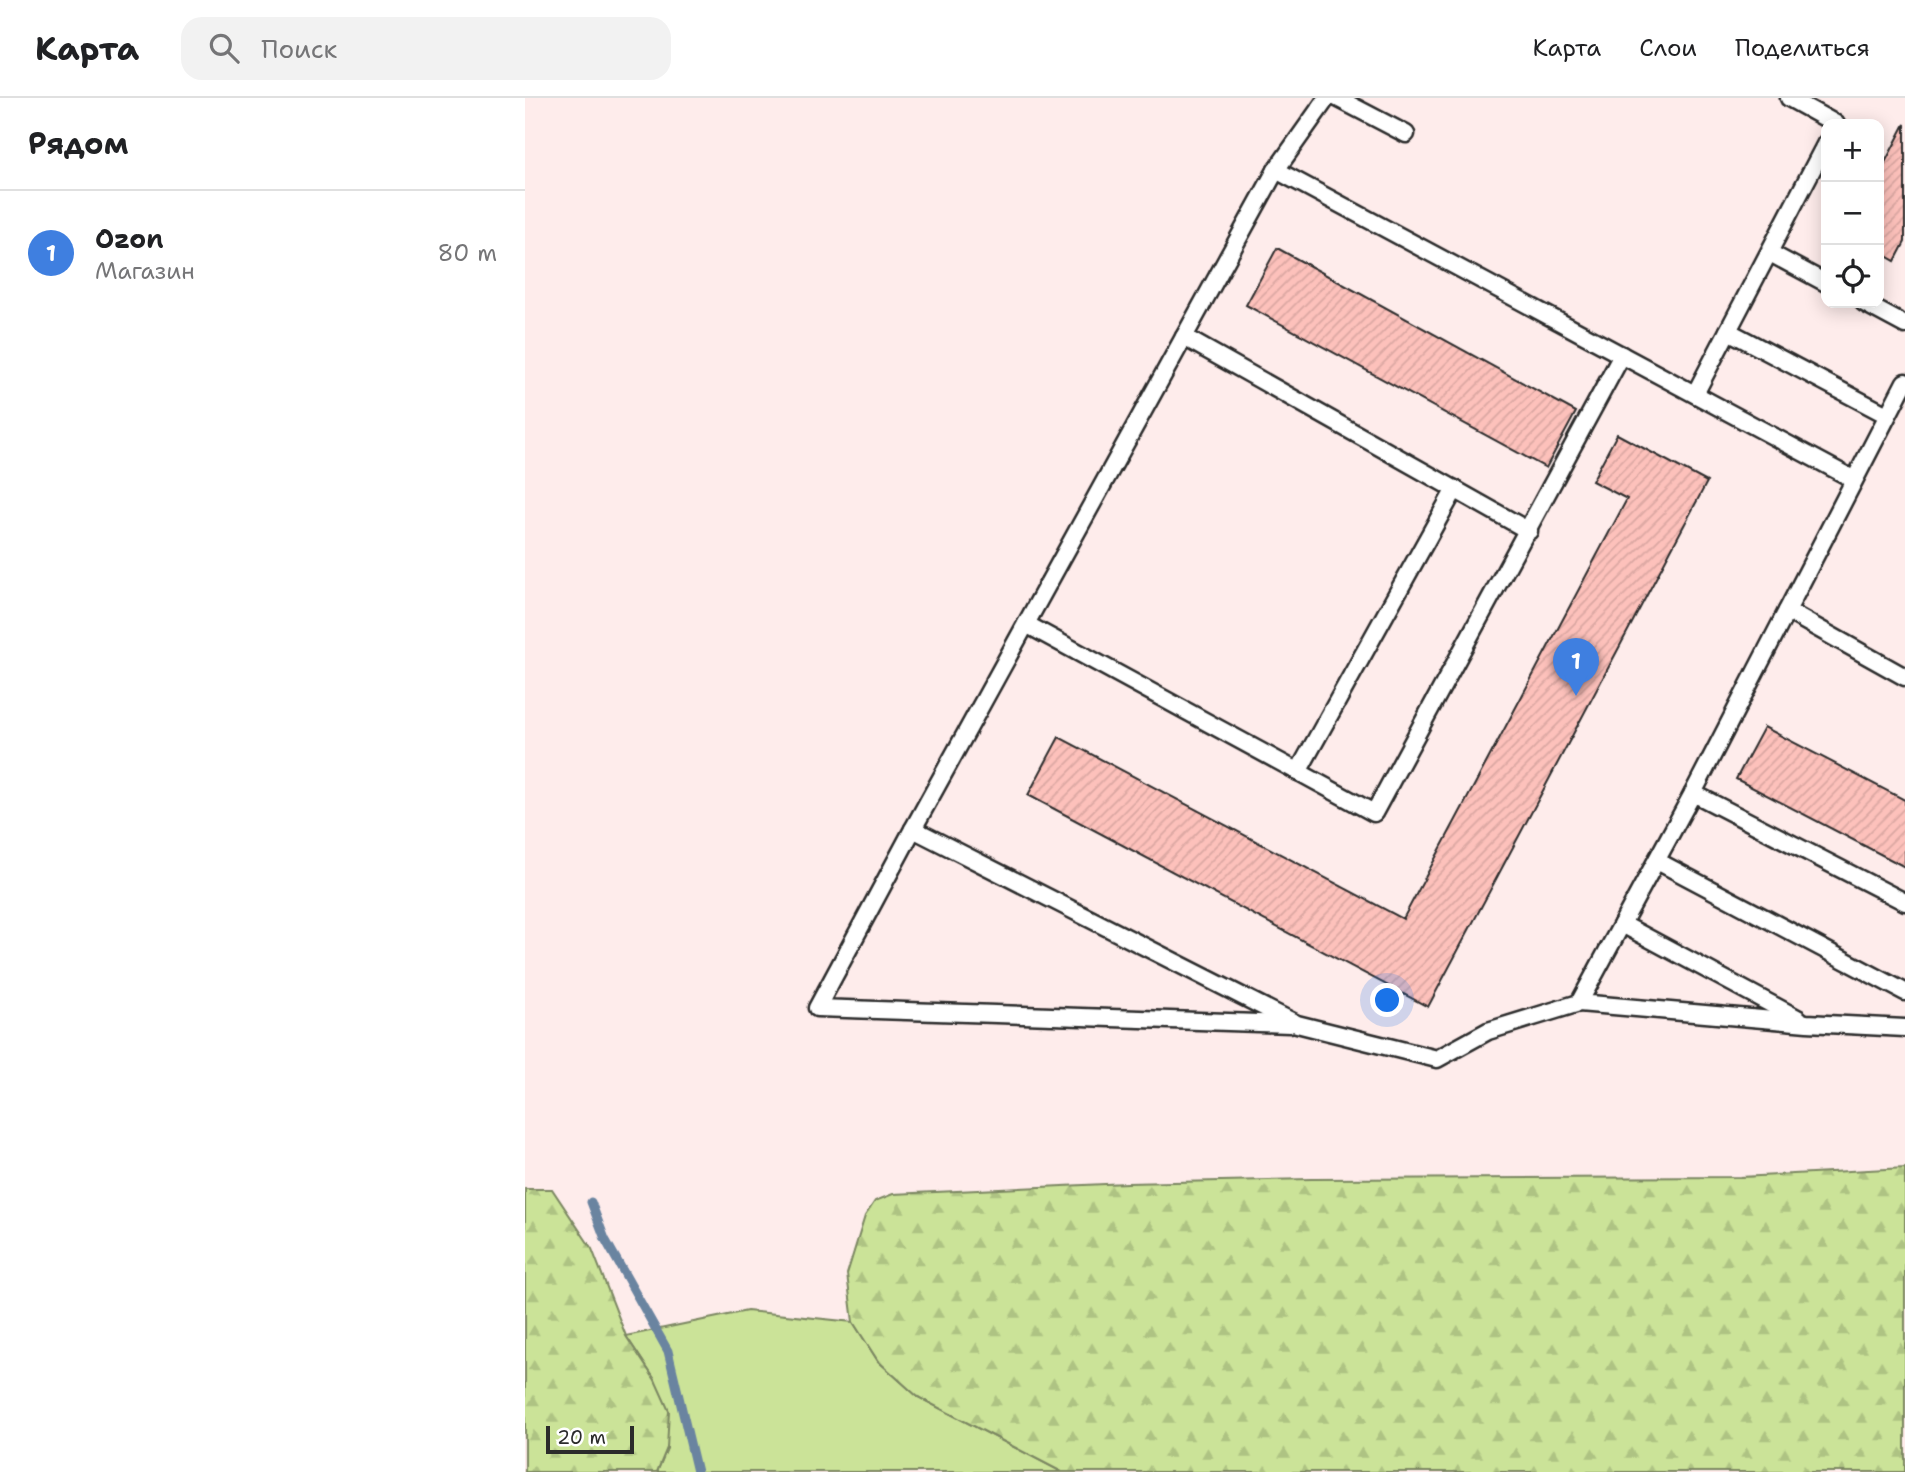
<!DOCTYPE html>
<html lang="ru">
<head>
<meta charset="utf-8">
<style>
	body { margin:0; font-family:"Shantell Sans",sans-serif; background:#f2f2f2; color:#202124 }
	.controls { position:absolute; right:21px; top:21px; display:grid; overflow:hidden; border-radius:14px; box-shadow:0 4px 18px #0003 }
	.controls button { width:63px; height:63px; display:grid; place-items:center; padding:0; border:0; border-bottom:2px solid #e0e0e0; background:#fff; color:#202124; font:35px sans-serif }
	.scale { position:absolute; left:21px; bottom:18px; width:88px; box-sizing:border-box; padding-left:7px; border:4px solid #2b2b2b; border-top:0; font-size:19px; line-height:24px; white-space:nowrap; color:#2b2b2b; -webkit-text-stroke:5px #fff; paint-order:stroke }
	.you { position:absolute; left:863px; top:903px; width:24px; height:24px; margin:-18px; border:5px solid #fff; border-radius:50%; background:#1a73e8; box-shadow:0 0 0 10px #1a73e833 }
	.badge { display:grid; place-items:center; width:46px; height:46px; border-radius:50%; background:#1f6fb2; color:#fff; font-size:23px; font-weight:700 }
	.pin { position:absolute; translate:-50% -58px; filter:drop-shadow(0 2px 4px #0008) }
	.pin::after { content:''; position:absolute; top:37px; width:24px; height:21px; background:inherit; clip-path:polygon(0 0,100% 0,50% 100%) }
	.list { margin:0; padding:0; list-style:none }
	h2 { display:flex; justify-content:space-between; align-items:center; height:91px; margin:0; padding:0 28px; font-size:30px }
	h2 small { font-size:23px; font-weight:400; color:#757577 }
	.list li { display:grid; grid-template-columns:46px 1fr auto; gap:21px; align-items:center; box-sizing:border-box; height:126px; padding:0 28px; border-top:2px solid #e0e0e0 }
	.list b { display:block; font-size:26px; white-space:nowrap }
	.list p { margin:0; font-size:23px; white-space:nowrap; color:#757577 }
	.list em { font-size:23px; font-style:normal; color:#757577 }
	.icon { flex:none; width:38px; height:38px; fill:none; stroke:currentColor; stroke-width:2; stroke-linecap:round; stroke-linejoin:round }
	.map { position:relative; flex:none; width:1380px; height:1374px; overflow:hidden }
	header { display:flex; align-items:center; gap:42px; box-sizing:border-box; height:98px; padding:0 35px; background:#fff; border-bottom:2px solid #e0e0e0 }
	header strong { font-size:33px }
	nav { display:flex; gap:38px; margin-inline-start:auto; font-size:24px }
	.search { width:490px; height:63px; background:#f2f2f2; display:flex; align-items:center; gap:18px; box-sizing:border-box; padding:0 24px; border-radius:21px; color:#757577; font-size:26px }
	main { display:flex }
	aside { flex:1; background:#fff }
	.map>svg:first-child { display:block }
	.grass { fill:#cbe398; stroke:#7b8762; stroke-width:2 }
	.forest { fill:url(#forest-firs); stroke:#7b8762; stroke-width:2 }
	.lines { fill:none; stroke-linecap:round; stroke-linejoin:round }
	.stream { stroke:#6a84a0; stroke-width:9 }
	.building { fill:url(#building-hatch); stroke:#2b2b2b; stroke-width:2 }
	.lane-casing { stroke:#2b2b2b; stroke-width:21 }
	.lane { stroke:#fff; stroke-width:16 }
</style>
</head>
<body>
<header>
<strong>Карта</strong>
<div class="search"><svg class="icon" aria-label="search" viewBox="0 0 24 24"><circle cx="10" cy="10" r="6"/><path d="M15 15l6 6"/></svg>Поиск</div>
<nav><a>Карта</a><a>Слои</a><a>Поделиться</a></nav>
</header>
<main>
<aside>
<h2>Рядом<small></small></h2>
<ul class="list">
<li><span class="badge" style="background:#3f7fe0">1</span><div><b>Ozon</b><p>Магазин</p></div><em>80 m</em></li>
</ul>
</aside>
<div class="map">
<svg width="1380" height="1374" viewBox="0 0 1380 1374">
	<defs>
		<pattern id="forest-firs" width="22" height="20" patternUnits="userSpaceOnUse" patternTransform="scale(1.75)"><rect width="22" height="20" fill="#cbe398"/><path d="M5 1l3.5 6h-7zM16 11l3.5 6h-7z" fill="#aec383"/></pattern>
		<pattern id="building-hatch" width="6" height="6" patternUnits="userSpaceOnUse" patternTransform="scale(1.75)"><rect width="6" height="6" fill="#fdc1bb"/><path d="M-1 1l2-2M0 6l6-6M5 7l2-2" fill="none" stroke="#d9a6a1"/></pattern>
	</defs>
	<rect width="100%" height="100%" fill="#feeceb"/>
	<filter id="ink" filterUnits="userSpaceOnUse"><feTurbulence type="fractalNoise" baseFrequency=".0143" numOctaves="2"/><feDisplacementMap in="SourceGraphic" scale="14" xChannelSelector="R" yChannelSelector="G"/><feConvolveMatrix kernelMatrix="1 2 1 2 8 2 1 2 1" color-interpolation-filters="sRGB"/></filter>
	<g filter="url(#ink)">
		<polygon class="grass" points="222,1213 328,1224 353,1263 393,1299 537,1374 132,1374 142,1350 130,1282 101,1238"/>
		<g class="forest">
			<polygon points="1380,1070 1380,1374 537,1374 393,1299 353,1263 328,1224 322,1176 340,1118 350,1103 368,1096 602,1085 787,1081 1215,1079"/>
			<polygon points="0,1091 27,1091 67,1151 101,1238 130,1282 144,1313 142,1350 132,1374 0,1374"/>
		</g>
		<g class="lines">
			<polyline class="stream" points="66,1104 80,1141 143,1253 172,1374"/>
		</g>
		<g class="building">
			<polygon points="1380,26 1380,144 1370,163 1354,154 1354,76"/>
			<polygon points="752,150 1051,314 1021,370 721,207"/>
			<polygon points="1092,336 1182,384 903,909 503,697 534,639 878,821 1102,401 1067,383"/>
			<polygon points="1239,629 1380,702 1380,769 1211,681"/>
		</g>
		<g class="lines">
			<defs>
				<g id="lane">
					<polyline points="802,0 751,72 388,731 772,926 912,961 963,933 1054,905"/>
					<polyline points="812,0 881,36"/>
					<polyline points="1264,0 1311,26"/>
					<polyline points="751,72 1328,381"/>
					<polyline points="1245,155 1301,185"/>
					<polyline points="1339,205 1380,227"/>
					<polyline points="1203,233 1362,317"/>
					<polyline points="659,239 1004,433"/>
					<polyline points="1380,284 1168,695 1380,804"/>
					<polyline points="1170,296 1301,45"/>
					<polyline points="1262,513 1380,579"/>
					<polyline points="501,526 849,715 1097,257"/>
					<polyline points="773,674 930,391"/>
					<polyline points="1168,695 1054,905 1282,925 1380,930"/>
					<polyline points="388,731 292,910 765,926"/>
					<polyline points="1132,763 1380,894"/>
					<polyline points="1097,826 1274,921"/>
				</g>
			</defs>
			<use href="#lane" class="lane-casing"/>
			<use href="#lane" class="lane"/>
		</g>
	</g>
</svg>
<div class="controls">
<button>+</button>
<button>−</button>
<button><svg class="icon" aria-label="locate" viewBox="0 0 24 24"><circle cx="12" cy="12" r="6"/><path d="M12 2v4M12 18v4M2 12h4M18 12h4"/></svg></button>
</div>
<div class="scale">20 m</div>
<div class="you"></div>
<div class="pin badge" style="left:1051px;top:598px;background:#3f7fe0">1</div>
</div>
</main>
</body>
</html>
